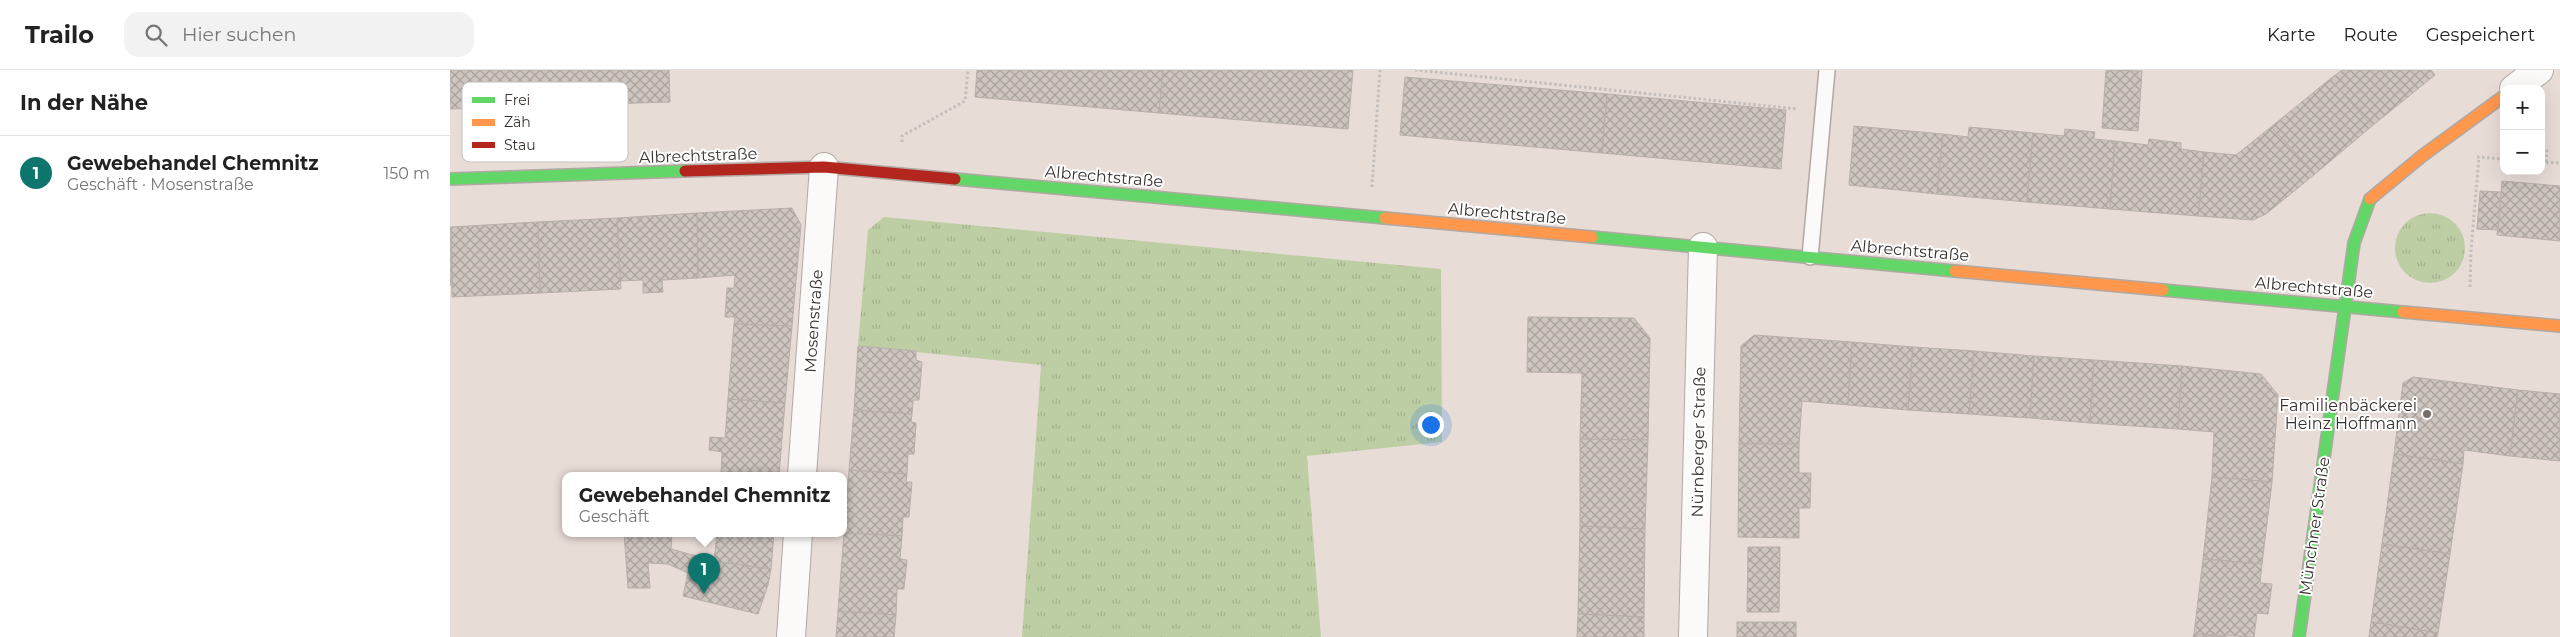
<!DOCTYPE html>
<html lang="de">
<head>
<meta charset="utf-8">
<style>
	body { margin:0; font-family:Montserrat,sans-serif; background:#f2f2f2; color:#222 }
	.controls { position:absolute; right:15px; top:15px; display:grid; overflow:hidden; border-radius:10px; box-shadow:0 5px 20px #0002 }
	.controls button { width:45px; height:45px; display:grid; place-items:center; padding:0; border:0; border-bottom:1px solid #e0e0e0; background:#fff; color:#222; font:25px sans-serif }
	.you { position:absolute; left:980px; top:354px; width:18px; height:18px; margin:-12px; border:4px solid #fff; border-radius:50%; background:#1a73e8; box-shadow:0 0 0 8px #1a73e833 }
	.badge { display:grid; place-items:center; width:32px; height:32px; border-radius:50%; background:#0f766e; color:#fff; font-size:16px; font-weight:700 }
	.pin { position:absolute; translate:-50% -41px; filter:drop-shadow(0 1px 2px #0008) }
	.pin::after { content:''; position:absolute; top:26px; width:18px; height:15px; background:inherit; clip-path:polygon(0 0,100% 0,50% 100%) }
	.popup { position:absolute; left:112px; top:402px; width:285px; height:65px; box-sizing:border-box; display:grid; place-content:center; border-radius:10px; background:#fff; filter:drop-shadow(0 1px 4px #0005); font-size:16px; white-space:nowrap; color:#767676 }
	.popup b { font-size:19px; color:#222 }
	.popup::after { content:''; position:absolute; left:50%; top:100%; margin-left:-10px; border:10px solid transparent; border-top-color:#fff }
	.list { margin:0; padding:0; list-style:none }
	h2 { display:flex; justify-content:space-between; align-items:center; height:65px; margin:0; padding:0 20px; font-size:21px }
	h2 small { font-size:16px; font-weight:400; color:#767676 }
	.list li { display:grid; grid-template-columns:32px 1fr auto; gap:15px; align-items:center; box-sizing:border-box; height:75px; padding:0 20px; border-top:1px solid #e0e0e0 }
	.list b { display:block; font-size:19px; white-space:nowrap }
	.list p { margin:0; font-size:16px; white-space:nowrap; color:#767676 }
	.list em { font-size:16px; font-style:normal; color:#767676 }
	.icon { flex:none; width:28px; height:28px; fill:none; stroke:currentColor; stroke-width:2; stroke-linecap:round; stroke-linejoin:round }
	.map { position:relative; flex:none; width:2110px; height:567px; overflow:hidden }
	header { display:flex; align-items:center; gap:30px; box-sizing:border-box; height:70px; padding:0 25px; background:#fff; border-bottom:1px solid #e0e0e0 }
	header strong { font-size:24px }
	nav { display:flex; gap:28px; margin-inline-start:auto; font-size:18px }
	.search { width:350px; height:45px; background:#f2f2f2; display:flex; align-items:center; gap:12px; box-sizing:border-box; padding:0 18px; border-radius:15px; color:#767676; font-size:19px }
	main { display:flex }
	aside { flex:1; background:#fff }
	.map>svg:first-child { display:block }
	.grass { fill:url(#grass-tufts) }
	.building { fill:url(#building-cross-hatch); stroke:#b8afaa }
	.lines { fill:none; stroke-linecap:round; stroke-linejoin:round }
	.lane-casing { stroke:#b1a8a4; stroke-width:18 }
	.street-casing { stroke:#b1a8a4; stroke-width:30 }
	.fast-casing { stroke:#b1a8a4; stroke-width:14 }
	.slow-casing { stroke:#b1a8a4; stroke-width:14 }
	.jam-casing { stroke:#b1a8a4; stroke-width:14 }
	.path { stroke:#c2bfbd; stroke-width:3; stroke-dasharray:2.5 2.5; stroke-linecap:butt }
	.lane { stroke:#fcfaf9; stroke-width:15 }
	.street { stroke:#fcfaf9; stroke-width:28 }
	.fast { stroke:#63d668; stroke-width:11 }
	.slow { stroke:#ff974d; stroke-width:11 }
	.jam { stroke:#b3261e; stroke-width:11 }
	.poi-dot { fill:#776e6a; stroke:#fff; stroke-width:2 }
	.labels { text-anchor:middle; stroke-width:4; stroke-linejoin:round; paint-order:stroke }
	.street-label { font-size:16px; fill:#3a322f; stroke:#fff }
	.poi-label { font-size:16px; fill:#3a322f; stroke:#fff; text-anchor:end }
	.key { fill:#fff; stroke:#c4c2c1; stroke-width:1 }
	.key-label { font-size:14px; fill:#3a322f }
</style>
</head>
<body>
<header>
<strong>Trailo</strong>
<div class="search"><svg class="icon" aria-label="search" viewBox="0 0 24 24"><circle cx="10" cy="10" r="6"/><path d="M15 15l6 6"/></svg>Hier suchen</div>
<nav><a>Karte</a><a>Route</a><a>Gespeichert</a></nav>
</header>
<main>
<aside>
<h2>In der Nähe<small></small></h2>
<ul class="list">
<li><span class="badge">1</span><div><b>Gewebehandel Chemnitz</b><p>Geschäft · Mosenstraße</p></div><em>150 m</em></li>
</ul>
</aside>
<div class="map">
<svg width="2110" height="567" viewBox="0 0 2110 567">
	<defs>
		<pattern id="grass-tufts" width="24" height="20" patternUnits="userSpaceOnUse" patternTransform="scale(1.25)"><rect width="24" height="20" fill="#becea4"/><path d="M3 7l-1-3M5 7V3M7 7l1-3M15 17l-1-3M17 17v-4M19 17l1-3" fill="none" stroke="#a4b18e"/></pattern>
		<pattern id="building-cross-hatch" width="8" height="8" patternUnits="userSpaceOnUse" patternTransform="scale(1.25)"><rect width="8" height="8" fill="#cec5c0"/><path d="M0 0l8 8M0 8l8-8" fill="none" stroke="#a8a19c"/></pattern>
	</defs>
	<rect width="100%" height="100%" fill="#e8dcd7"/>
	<g class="grass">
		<circle cx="1980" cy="178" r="35"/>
		<polygon points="434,147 991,199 992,372 857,386 871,567 572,567 591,295 408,276 418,160"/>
	</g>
	<g class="building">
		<polygon points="0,0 219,0 220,32 0,39"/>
		<polygon points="527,0 713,0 709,43 525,27"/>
		<polygon points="713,0 903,0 898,59 709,43"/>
		<polygon points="1656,0 1692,1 1688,61 1652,58"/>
		<polygon points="1892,0 1981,0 1985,5 1922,56 1880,9"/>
		<polygon points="955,7 1157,24 1152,83 950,65"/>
		<polygon points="1880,9 1922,56 1865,104 1821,57"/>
		<polygon points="1157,24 1336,40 1331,99 1152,83"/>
		<polygon points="1404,56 1493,64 1487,124 1399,115"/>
		<polygon points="1519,57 1583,63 1577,132 1487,124 1493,64 1518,67"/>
		<polygon points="1821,57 1865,104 1816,144 1803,150 1748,146 1754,82 1786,85"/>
		<polygon points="1615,59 1645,62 1644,69 1665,71 1660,139 1577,132 1583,63 1614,66"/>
		<polygon points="1699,69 1731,73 1731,79 1754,82 1748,146 1660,139 1665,71 1698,75"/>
		<polygon points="2052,111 2110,116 2110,171 2047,165"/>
		<polygon points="2030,121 2051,122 2048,160 2027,159"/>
		<polygon points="342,138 351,155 342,256 284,254 285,247 275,247 277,218 284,218 285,205 248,208 247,143"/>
		<polygon points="247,143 248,208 212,210 213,222 193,223 193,210 170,211 167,148"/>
		<polygon points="167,148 171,219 90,223 88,152"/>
		<polygon points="88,152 90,223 2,227 1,157"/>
		<polygon points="1,157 2,215 0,215 0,157"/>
		<polygon points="1078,247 1184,248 1200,268 1198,370 1130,369 1132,303 1077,302"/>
		<polygon points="284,254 342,256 335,333 278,329"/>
		<polygon points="1304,265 1402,272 1398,335 1352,331 1349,374 1289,374 1291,276"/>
		<polygon points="1402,272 1463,277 1458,340 1398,335"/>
		<polygon points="408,276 466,281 466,290 472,292 469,330 463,330 462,344 404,340"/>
		<polygon points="1463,277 1524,281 1519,344 1458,340"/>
		<polygon points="1524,281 1584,286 1580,348 1519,344"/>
		<polygon points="1584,286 1644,290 1640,353 1580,348"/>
		<polygon points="1644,290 1732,296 1728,359 1640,353"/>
		<polygon points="1732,296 1811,304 1828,325 1822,412 1762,407 1764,362 1728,359"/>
		<polygon points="1963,307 2068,320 2060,386 2014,380 2013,394 1944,384 1953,313"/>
		<polygon points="2068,320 2110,324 2110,391 2060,386"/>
		<polygon points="278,329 335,333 329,405 271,405 272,382 259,380 260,367 275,368"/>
		<polygon points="404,340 462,344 461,352 466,353 464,384 458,384 457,404 399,400"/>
		<polygon points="1130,369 1198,370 1195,459 1130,456"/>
		<polygon points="1289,374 1349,374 1349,403 1361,403 1360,438 1349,438 1349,468 1288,467"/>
		<polygon points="1944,384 2013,394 2000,484 1932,474"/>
		<polygon points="399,400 457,404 456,412 462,412 459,447 453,447 452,466 394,463"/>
		<polygon points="1762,407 1822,412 1812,494 1753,489"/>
		<polygon points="1130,456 1195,459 1194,547 1128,544"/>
		<polygon points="174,463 222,463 221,479 264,491 321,499 318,515 308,544 233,526 238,503 218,494 198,493 200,518 178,518"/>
		<polygon points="267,463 324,463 321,499 264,491"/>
		<polygon points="394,463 452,466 450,489 457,490 454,519 447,519 446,545 388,541"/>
		<polygon points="1932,474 2000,484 1988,563 1921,552"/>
		<polygon points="1298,477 1330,477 1329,542 1297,542"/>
		<polygon points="1753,489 1812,494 1810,513 1822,514 1818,544 1807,543 1804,567 1744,564"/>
		<polygon points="388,541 446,545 444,567 386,567"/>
		<polygon points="1128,544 1194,547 1194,567 1127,567"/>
		<rect x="1287" y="552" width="59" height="15"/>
		<polygon points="1921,552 1988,563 1987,567 1919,567"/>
		<polygon points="1744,564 1777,567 1743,567"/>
	</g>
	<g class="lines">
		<defs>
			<polyline id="lane" points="1360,187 1377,0"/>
			<g id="street">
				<polyline points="2064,19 2089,0"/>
				<polyline points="352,405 374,97"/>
				<polyline points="341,567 348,463"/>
				<polyline points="1243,567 1253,177"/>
			</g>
			<g id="fast">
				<polyline points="0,109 235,101"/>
				<polyline points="505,109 935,148"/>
				<polyline points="1142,167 1505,201"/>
				<polyline points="1713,220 1953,242"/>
				<polyline points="1849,567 1904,173 1920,129"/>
			</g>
			<g id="slow">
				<polyline points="1920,129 1972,86 2054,26"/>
				<polyline points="935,148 1142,167"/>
				<polyline points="1505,201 1713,220"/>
				<polyline points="1953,242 2110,256"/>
			</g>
			<polyline id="jam" points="235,101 374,97 505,109"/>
		</defs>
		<use href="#lane" class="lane-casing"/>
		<use href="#street" class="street-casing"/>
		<use href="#fast" class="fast-casing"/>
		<use href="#slow" class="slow-casing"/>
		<use href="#jam" class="jam-casing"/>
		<g class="path">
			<polyline points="965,0 1348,39"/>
			<polyline points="452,72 452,66 515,31 518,0"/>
			<polyline points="2027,87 2054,89"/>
			<polyline points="2091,92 2110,93"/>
			<polyline points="2096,92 2097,78"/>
			<polyline points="922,117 930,0"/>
			<polyline points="2020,217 2021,180 2029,87"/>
		</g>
		<use href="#lane" class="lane"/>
		<use href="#street" class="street"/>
		<use href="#fast" class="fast"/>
		<use href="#slow" class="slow"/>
		<use href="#jam" class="jam"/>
	</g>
	<circle class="poi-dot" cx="1977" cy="344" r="5"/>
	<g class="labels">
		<g class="street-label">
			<text transform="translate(248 85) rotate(-2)" y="6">Albrechtstraße</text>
			<text transform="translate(654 106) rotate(5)" y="6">Albrechtstraße</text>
			<text transform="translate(1057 143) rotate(5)" y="6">Albrechtstraße</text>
			<text transform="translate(1460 180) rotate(5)" y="6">Albrechtstraße</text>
			<text transform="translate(1864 217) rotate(5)" y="6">Albrechtstraße</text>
			<text transform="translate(363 251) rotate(-86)" y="6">Mosenstraße</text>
			<text transform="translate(1248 372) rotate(-89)" y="6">Nürnberger Straße</text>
			<text transform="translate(1864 456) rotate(-82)" y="6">Münchner Straße</text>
		</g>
		<g class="poi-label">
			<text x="1967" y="341">Familienbäckerei<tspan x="1967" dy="18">Heinz Hoffmann</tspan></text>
		</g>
	</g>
	<rect x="12" y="12" width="166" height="80" rx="8" class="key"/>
	<rect x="22" y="27" width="23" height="6" fill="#63d668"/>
	<rect x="22" y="49" width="23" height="7" fill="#ff974d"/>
	<rect x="22" y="72" width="23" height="6" fill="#b3261e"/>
	<g class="key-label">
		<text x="54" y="35">Frei</text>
		<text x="54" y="57">Zäh</text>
		<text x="54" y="80">Stau</text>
	</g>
</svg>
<div class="controls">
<button>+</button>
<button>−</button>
</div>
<div class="you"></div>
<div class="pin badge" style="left:254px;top:524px">1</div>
<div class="popup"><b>Gewebehandel Chemnitz</b>Geschäft</div>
</div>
</main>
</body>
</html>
